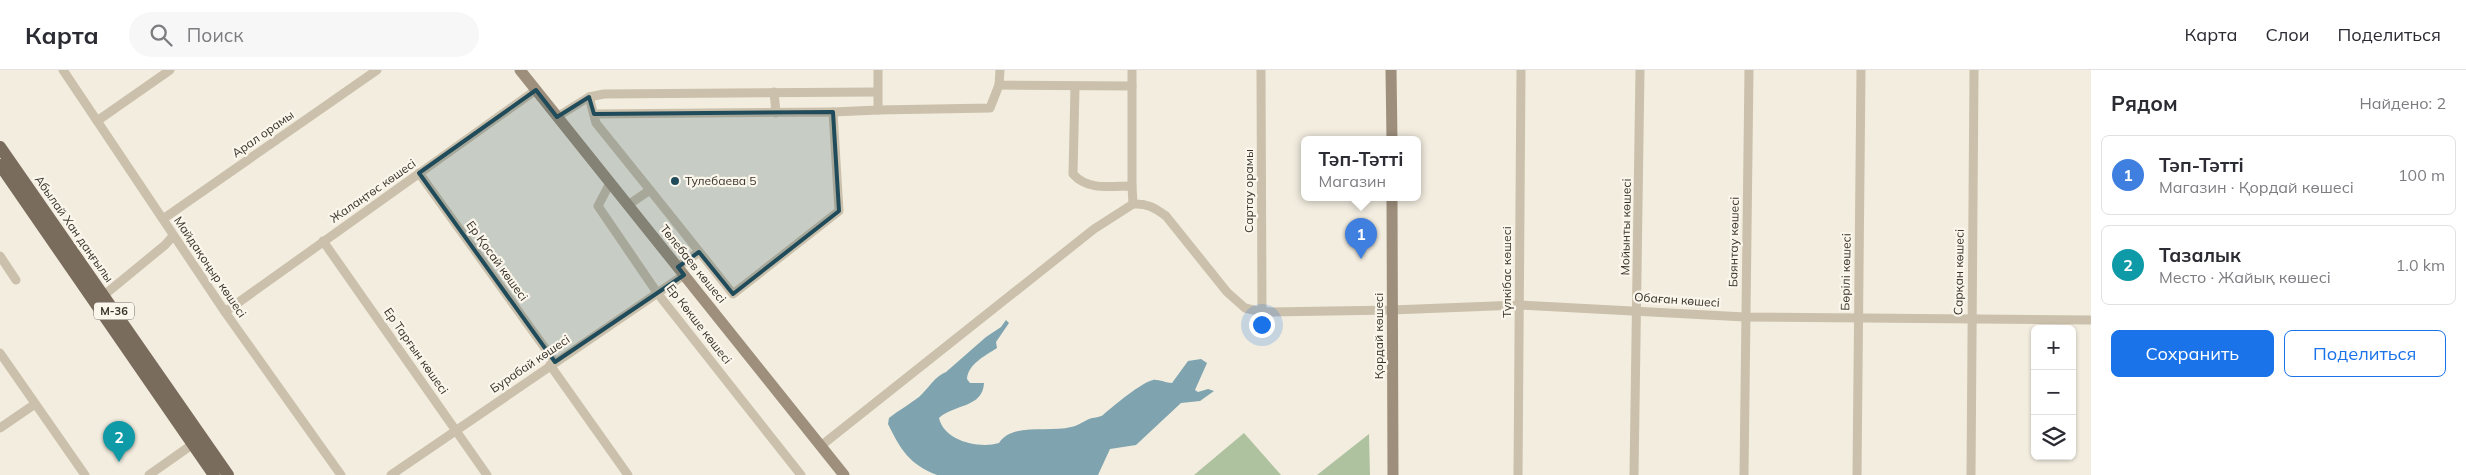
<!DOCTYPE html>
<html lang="ru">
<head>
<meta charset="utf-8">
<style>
	body { margin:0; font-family:Mulish,sans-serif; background:#f7f7f7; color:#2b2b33 }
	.controls { position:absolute; right:15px; bottom:15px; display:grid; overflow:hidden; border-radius:8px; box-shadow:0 1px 4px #0004 }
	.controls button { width:45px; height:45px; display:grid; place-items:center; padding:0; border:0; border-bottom:1px solid #e1e1e2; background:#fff; color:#2b2b33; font:25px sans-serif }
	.you { position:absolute; left:1261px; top:254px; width:18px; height:18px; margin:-12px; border:4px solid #fff; border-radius:50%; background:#1a73e8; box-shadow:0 0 0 8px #1a73e833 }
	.badge { display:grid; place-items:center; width:32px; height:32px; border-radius:50%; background:#1a73e8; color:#fff; font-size:16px; font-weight:700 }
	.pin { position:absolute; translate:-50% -41px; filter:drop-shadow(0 1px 2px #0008) }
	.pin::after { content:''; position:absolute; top:26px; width:18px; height:15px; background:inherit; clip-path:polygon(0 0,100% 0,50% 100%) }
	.popup { position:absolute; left:1301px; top:66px; width:120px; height:65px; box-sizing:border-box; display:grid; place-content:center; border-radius:8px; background:#fff; filter:drop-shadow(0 1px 4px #0005); font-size:16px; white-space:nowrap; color:#7c7c81 }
	.popup b { font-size:19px; color:#2b2b33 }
	.popup::after { content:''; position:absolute; left:50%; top:100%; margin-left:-10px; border:10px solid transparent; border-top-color:#fff }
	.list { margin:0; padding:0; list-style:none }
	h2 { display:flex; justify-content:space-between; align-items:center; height:65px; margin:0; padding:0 20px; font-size:21px }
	h2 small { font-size:16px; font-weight:400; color:#7c7c81 }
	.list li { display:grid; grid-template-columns:32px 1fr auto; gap:15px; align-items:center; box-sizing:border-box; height:80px; margin:0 10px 10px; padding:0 10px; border:1px solid #e1e1e2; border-radius:8px }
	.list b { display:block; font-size:19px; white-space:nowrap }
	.list p { margin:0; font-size:16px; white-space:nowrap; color:#7c7c81 }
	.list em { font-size:16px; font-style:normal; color:#7c7c81 }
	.actions { display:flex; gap:10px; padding:15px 20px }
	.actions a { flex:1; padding:11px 0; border:1px solid #1a73e8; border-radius:8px; text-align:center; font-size:18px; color:#1a73e8 }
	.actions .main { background:#1a73e8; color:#fff }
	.icon { flex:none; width:28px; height:28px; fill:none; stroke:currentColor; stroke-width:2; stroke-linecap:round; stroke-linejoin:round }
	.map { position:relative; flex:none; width:2091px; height:405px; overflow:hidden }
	header { display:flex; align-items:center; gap:30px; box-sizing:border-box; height:70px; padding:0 25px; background:#fff; border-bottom:1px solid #e1e1e2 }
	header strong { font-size:24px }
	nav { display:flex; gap:28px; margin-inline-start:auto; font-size:18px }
	.search { width:350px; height:45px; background:#f7f7f7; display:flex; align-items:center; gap:12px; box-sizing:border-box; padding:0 18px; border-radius:28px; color:#7c7c81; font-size:19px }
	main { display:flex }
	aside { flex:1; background:#fff }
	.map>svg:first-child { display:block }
	.green { fill:#afc29f }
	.water { fill:#7fa4af }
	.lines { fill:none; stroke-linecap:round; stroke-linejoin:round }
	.street { stroke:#cbc0ab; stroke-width:9 }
	.secondary { stroke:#9e8f7c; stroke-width:11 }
	.primary { stroke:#7a6c5c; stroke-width:12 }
	.marked { fill:#204b5a; fill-opacity:0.2; stroke:#204b5a; stroke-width:4; stroke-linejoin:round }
	.poi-dot { fill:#204b5a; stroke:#faf6ec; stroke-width:2 }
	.labels { text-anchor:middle; stroke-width:4.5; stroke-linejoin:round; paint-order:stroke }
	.shield { fill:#faf6ec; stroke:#736d64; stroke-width:1 }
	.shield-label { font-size:11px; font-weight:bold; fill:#39322a }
	.street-label { font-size:12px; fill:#39322a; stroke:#faf6ec }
	.poi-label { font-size:12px; fill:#39322a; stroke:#faf6ec; text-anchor:start }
</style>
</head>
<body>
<header>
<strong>Карта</strong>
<div class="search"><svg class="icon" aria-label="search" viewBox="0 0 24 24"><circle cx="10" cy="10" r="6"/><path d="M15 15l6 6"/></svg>Поиск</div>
<nav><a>Карта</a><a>Слои</a><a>Поделиться</a></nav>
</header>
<main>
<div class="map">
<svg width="2091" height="405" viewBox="0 0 2091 405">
	<rect width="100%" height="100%" fill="#f2eddf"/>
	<g class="green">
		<polygon points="1244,363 1281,405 1194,405"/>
		<polygon points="1369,364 1370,405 1317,405"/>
	</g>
	<path class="water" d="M1006,250L1009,253L996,272L997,278C985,286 968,294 967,309L970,313H984C983,338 954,334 939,348C944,371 979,379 999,373C1013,352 1050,363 1071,357C1078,356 1082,352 1089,349C1093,347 1099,348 1103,345C1112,337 1142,312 1153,310C1158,309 1166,313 1172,313L1188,291L1201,289L1207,293L1195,320L1198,322L1208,319L1214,321L1200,331L1181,333L1136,375L1110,379L1098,405H937C909,394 901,380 888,354L889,348C899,340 910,334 919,327C928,319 935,306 946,302L986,267L1001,257Z"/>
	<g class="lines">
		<g class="street">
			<polyline points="63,0 225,242 341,405"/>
			<polyline points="1000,0 999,15 1132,16"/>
			<polyline points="1261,0 1262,242"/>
			<path d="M1075,17L1073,104C1088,121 1111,116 1132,116L1133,134C1147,133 1155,138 1166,146L1227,222L1245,238L1262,242L1392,240L1519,235L1745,247L2091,250"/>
			<polyline points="774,22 776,43"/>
			<polyline points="589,27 596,53 650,120"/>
			<polyline points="878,40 990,38 999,15"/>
			<polyline points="833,42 878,40 878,0"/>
			<polyline points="594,44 833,42 839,141 733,224 650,120 628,135"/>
			<polyline points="557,47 589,27 604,24 877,22"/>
			<polyline points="97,51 170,0"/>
			<polyline points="419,103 555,292"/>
			<polyline points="610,113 598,136 658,224 801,405"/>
			<polyline points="1132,116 1132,0"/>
			<polyline points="163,149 377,0"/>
			<polyline points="323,171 487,405"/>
			<polyline points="0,186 16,210"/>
			<polyline points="678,197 699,182"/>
			<polyline points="103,226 165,175 173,166"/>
			<polyline points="225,242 536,20"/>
			<polyline points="0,283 85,405"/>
			<polyline points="550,295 628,405"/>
			<polyline points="0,358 35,334"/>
			<polyline points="822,375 1094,159 1133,134"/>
			<polyline points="149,405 193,374"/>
			<polyline points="391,405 684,205"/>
			<polyline points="1518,405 1521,0"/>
			<polyline points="1634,405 1640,0"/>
			<polyline points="1744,405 1749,0"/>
			<polyline points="1857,405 1861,0"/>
			<polyline points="1971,405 1974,0"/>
		</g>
		<g class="secondary">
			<polyline points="520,0 844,405"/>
			<polyline points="1391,0 1392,70"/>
			<polyline points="1392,128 1393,405"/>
		</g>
		<g class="primary">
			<polyline points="0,77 228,405"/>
			<polyline points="0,95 214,405"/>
		</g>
	</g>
	<path class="marked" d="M536,20L557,47L589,27L594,44L833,42L839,141L733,224L699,182L678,197L684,205L555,292L419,103Z"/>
	<circle class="poi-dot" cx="675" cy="111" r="5"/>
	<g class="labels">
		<rect class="shield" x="94" y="232.5" width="40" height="17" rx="4"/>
		<g class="shield-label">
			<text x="114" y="245">M-36</text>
		</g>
		<g class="street-label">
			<text transform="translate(263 64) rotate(-35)" y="4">Арал орамы</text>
			<text transform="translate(373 121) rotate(-35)" y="4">Жалаңтөс көшесі</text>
			<text transform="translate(1249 121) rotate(-90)" y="4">Сартау орамы</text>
			<text transform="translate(1626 157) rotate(-89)" y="4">Мойынты көшесі</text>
			<text transform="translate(74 159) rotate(55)" y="4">Абылай Хан даңғылы</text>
			<text transform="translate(1734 172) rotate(-89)" y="4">Баянтау көшесі</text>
			<text transform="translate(497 191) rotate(54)" y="4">Ер Қосай көшесі</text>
			<text transform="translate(693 194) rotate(51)" y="4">Төлебаев көшесі</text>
			<text transform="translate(210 197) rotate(56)" y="4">Майдақоңыр көшесі</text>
			<text transform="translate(1507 202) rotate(-90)" y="4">Түлкібас көшесі</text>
			<text transform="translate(1846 202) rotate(-89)" y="4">Бөрілі көшесі</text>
			<text transform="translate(1959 202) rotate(-89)" y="4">Сарқан көшесі</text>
			<text transform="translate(1677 230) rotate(4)" y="4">Обаған көшесі</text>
			<text transform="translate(699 254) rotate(52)" y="4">Ер Көкше көшесі</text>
			<text transform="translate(1379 266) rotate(-90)" y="4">Қордай көшесі</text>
			<text transform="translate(416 281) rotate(55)" y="4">Ер Тарғын көшесі</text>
			<text transform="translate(530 294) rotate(-34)" y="4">Бурабай көшесі</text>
		</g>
		<g class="poi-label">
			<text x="685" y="115">Тулебаева 5</text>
		</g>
	</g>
</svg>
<div class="controls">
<button>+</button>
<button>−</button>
<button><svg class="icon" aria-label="layers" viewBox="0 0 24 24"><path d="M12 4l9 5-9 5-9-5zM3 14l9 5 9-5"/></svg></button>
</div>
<div class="you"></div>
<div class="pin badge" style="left:1361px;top:189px;background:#3f7fe0">1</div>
<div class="popup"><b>Тәп-Тәтті</b>Магазин</div>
<div class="pin badge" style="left:119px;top:392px;background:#0f9aa8">2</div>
</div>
<aside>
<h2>Рядом<small>Найдено: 2</small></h2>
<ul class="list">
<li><span class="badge" style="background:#3f7fe0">1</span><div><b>Тәп-Тәтті</b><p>Магазин · Қордай көшесі</p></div><em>100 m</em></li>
<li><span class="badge" style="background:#0f9aa8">2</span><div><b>Тазалык</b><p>Место · Жайық көшесі</p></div><em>1.0 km</em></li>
</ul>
<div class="actions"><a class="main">Сохранить</a><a>Поделиться</a></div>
</aside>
</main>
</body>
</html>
